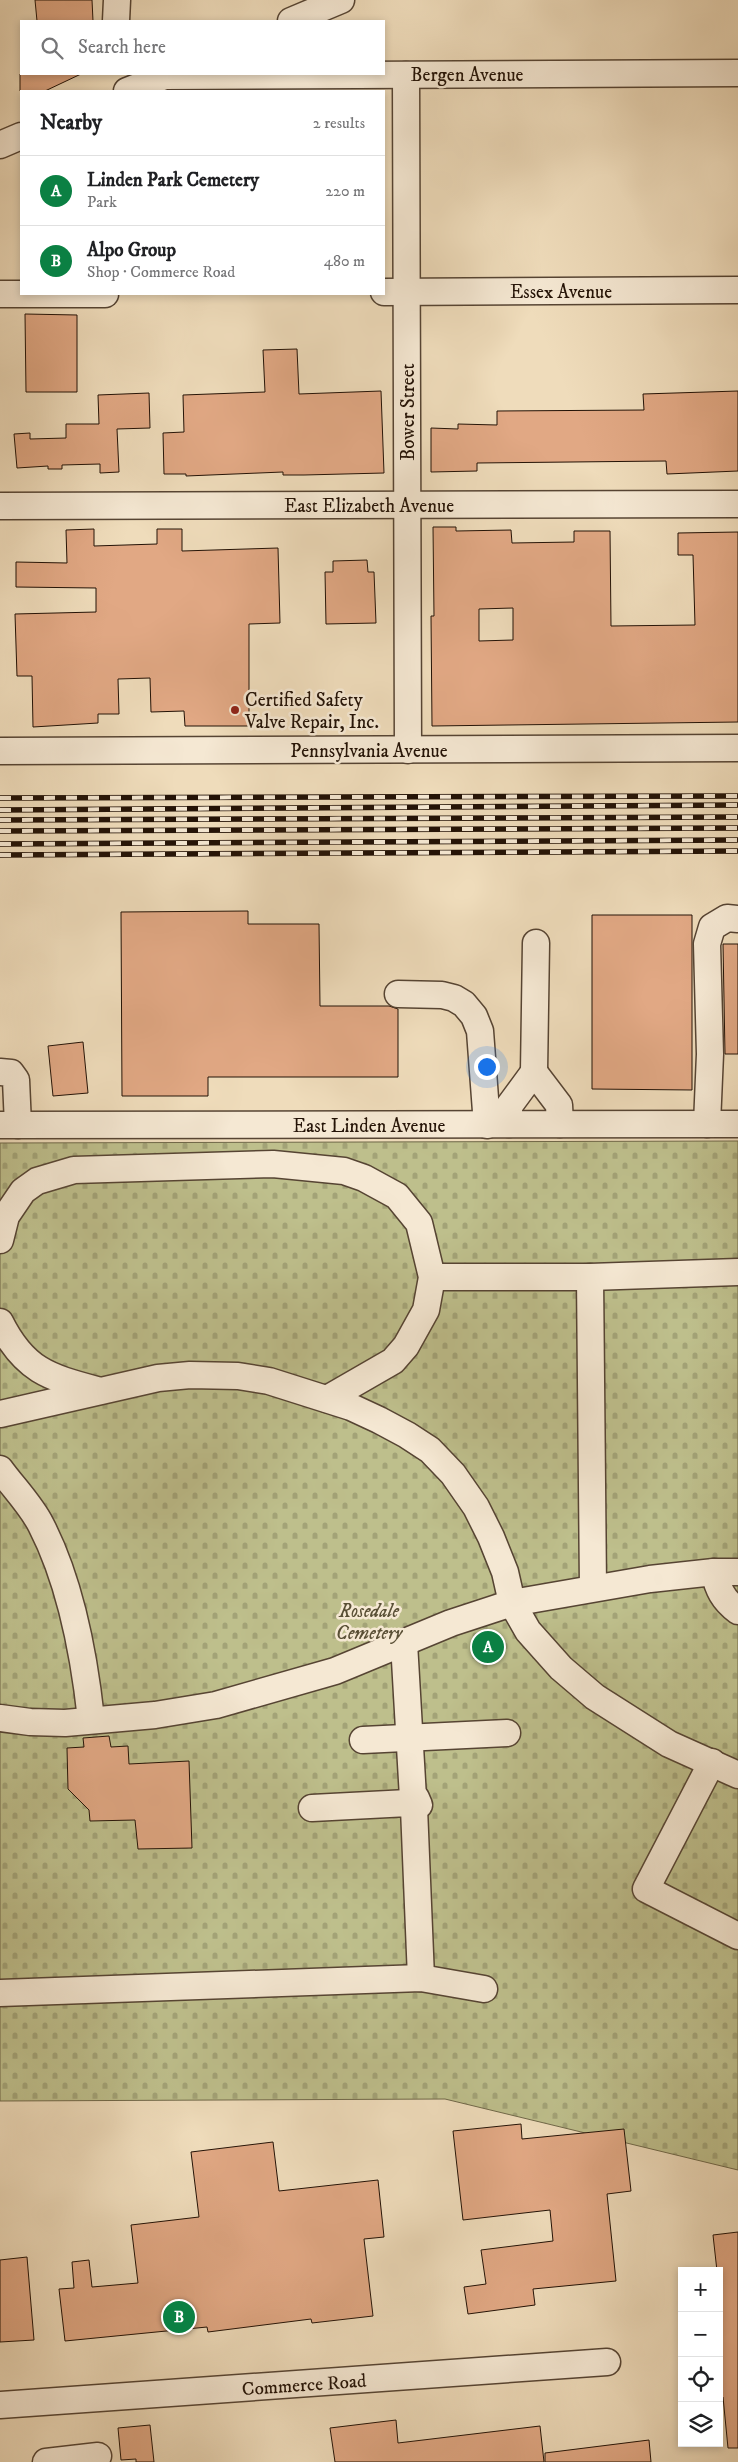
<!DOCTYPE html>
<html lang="en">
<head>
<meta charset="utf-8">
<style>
	body { margin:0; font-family:"IM FELL DW Pica",serif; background:#f2f2f2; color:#202124 }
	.controls { position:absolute; right:15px; bottom:15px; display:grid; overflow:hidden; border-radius:0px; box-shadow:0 2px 8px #0003 }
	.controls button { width:45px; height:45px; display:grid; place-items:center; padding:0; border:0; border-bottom:1px solid #e0e0e0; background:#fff; color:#202124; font:25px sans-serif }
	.you { position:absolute; left:486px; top:1066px; width:18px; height:18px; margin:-12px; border:4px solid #fff; border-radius:50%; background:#1a73e8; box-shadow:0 0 0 8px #1a73e833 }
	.badge { display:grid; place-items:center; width:32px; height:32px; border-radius:50%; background:#0b8043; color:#fff; font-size:16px; font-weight:700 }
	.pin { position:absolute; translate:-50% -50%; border:2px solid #fff; box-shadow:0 1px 5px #0006 }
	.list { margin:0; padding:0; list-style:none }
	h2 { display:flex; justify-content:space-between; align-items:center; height:65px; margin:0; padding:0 20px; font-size:21px }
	h2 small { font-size:16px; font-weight:400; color:#757577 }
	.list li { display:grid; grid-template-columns:32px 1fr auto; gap:15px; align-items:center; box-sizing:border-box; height:70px; padding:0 20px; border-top:1px solid #e0e0e0 }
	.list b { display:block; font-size:19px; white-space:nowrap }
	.list p { margin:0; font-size:16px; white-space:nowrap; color:#757577 }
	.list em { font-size:16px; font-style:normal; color:#757577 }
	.icon { flex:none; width:28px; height:28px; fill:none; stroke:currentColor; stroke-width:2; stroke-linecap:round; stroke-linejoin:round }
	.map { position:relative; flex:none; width:738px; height:2462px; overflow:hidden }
	.search { position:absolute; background:#fff; box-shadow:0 2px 8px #0003; left:20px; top:20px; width:365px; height:55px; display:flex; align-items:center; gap:12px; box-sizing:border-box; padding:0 18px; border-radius:0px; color:#757577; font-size:19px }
	.panel { position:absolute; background:#fff; box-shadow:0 2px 8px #0003; left:20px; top:90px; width:365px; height:205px; border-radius:0px }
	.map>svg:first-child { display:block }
	.cemetery { fill:url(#cemetery-stones); stroke:#706849 }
	.building { fill:#e1a884; stroke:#231206; fill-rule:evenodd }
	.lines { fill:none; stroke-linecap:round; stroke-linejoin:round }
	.minor-casing { stroke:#564433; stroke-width:29 }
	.minor { stroke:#f5e8d3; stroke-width:26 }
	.rail-casing { stroke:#231206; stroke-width:5.5 }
	.rail { stroke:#f5e8d3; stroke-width:4; stroke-dasharray:11; stroke-linecap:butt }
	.poi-dot { fill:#8f2418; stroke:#f5e8d3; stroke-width:2 }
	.labels { text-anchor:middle; stroke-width:5; stroke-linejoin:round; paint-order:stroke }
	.street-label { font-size:19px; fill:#231206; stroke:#f5e8d3 }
	.poi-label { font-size:19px; fill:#231206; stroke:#f5e8d3; text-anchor:start }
	.park-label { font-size:19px; font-style:italic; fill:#594f35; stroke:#f5e8d3 }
</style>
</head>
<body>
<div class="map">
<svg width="738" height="2462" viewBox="0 0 738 2462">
	<defs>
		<pattern id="cemetery-stones" width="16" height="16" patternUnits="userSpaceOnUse" patternTransform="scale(1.25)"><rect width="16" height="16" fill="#bebf8c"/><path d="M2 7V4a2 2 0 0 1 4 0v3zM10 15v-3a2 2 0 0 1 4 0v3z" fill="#a3a377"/></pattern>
	</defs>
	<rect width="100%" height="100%" fill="#efdcbb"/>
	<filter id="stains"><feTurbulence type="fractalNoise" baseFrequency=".004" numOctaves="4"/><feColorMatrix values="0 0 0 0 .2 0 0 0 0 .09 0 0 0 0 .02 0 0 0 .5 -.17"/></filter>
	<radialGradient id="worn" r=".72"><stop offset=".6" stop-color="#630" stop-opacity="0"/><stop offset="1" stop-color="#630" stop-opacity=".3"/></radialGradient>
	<polygon class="cemetery" points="738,1141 738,2170 445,2099 0,2101 0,1143"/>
	<g class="building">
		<polygon points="35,0 92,0 93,21 37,21"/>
		<polygon points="20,74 81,74 45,91 20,91"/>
		<polygon points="25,314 77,315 77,392 26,392"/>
		<polygon points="297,349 299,394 381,391 384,473 304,475 283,475 283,472 186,476 186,474 164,474 163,433 184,432 183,395 265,392 263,350"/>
		<polygon points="738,391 738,471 667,474 666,461 477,463 477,471 431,472 431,428 458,429 458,424 497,425 497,411 644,410 643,394"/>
		<polygon points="149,393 150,428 117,429 119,472 100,473 100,464 62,465 62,469 48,469 48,466 17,468 14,434 30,433 30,439 66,438 66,424 99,424 98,395"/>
		<path d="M433,527H456V531L511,530L512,543L574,542V531H610L611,626L695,625L693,555H678V533L738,532V722L432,726L431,616H434ZM513,608V640L479,641V609Z"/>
		<polygon points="94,529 94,546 157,544 157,529 182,529 182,551 278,548 280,623 249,624 249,726 185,726 184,711 151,712 150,678 118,679 119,714 98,714 98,723 33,727 32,676 17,676 15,614 96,612 96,588 16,587 16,562 67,563 66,530"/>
		<polygon points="367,560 368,572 374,572 376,623 326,624 325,572 333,572 333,561"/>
		<polygon points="248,911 248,924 319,924 320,1006 389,1006 398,1009 398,1077 208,1077 208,1096 122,1096 121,912"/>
		<polygon points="592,915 692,915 692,1090 592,1089"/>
		<polygon points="723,944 738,944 738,1054 725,1054"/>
		<polygon points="83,1042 88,1093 53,1096 48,1046"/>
		<polygon points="109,1736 111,1747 128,1746 129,1764 189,1761 192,1848 138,1849 135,1820 90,1821 89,1810 68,1789 67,1748 84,1747 83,1738"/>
		<polygon points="521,2124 522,2139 624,2129 631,2191 607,2194 616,2281 533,2289 535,2305 468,2314 464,2287 486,2284 481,2250 553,2241 550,2210 463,2220 453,2131"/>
		<polygon points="273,2142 279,2191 378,2180 384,2237 364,2239 373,2316 312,2323 311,2319 208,2332 207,2327 65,2341 59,2289 74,2288 72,2262 89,2260 92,2287 138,2283 131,2225 199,2217 191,2152"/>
		<polygon points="738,2232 738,2448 728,2448 723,2397 719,2397 719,2314 722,2314 719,2271 717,2271 713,2235"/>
		<polygon points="27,2257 34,2340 0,2342 0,2260"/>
		<polygon points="396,2420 398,2443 540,2426 544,2462 335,2462 330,2428"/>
		<polygon points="150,2425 154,2462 136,2462 136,2459 121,2460 118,2428"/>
		<polygon points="649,2440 651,2462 545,2462 545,2453"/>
	</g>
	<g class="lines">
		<defs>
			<g id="minor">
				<polyline points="116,21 117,0"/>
				<polyline points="291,21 341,0"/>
				<polyline points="406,75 408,750"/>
				<polyline points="165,76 738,73"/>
				<polyline points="127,91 170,74"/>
				<polyline points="0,145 21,136"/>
				<polyline points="384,292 738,290"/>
				<polyline points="0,294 105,294"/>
				<polyline points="0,506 738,504"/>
				<polyline points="0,751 738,748"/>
				<polyline points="398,994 442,995 454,998 464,1004 474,1016 480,1031 487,1125"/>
				<polyline points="0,1072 11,1073 16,1080 18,1125"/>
				<polyline points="534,1072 536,943"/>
				<polyline points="509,1124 509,1106 534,1072 559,1105 560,1124"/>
				<polyline points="707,1124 710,1054 707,944 712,927 727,918 738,919"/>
				<polyline points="0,1125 738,1124"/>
				<polyline points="0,1240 6,1216 23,1191 37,1181 74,1170 273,1164 344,1171 364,1178 397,1196 419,1223 432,1277 426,1310 406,1346 393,1361 327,1399"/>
				<polyline points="432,1277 590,1277 738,1272"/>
				<polyline points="590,1277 593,1588"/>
				<path d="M0,1322C24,1370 48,1377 97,1390"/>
				<polyline points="0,1414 158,1378 190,1375 238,1376 269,1381 351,1407 379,1420 407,1435 430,1450 453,1474 476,1507 491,1537 505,1572 512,1603 528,1631 561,1668 595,1697 669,1744 738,1775"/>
				<path d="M0,1469C13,1487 31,1505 41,1525C71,1583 84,1654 91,1719"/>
				<path d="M714,1572C718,1589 723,1600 738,1611"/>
				<polyline points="404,1643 413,1798"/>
				<polyline points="0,1718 30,1722 65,1723 155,1715 216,1705 335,1671 451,1623 512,1603 650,1579 714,1572 738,1572"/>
				<polyline points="363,1740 507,1733"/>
				<polyline points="712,1762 646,1889 738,1936"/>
				<polyline points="312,1808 408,1803 414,1808 419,1805 416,1798"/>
				<polyline points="414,1808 421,1978"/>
				<polyline points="0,1993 421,1978 484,1989"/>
				<polyline points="0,2405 607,2362"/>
				<polyline points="46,2462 98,2456"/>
			</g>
		</defs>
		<use href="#minor" class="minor-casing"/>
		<use href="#minor" class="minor"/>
		<defs>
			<g id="rail">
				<polyline points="0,798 738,796"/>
				<polyline points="0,810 738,805"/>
				<polyline points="0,820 738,817"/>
				<polyline points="0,831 738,828"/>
				<polyline points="0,844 738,840"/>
				<polyline points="0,855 738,851"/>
			</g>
		</defs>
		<use href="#rail" class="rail-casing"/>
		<use href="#rail" class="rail"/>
	</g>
	<circle class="poi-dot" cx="235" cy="710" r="5"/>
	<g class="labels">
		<g class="street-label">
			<text x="467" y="81">Bergen Avenue</text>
			<text x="561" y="298">Essex Avenue</text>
			<text transform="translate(407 412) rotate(-90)" y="7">Bower Street</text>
			<text x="369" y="512">East Elizabeth Avenue</text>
			<text x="369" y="757">Pennsylvania Avenue</text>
			<text x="369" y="1132">East Linden Avenue</text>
			<text transform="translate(304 2384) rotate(-4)" y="7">Commerce Road</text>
		</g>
		<g class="poi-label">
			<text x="245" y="706">Certified Safety<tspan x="245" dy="22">Valve Repair, Inc.</tspan></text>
		</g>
		<g class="park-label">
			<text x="369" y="1617">Rosedale<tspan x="369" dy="22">Cemetery</tspan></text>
		</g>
	</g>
	<rect width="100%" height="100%" filter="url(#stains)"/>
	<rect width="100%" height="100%" fill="url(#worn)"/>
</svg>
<div class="controls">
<button>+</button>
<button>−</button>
<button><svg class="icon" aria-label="locate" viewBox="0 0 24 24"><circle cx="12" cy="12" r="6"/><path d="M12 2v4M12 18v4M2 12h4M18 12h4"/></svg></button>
<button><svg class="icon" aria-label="layers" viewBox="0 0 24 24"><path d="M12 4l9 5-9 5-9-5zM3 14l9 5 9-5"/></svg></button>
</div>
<div class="you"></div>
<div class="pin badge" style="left:488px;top:1647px">A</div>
<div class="pin badge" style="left:179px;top:2317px">B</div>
<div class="search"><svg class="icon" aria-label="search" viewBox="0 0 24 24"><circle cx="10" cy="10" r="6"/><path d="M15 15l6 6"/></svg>Search here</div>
<section class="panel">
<h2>Nearby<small>2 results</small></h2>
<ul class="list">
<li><span class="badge">A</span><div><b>Linden Park Cemetery</b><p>Park</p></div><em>220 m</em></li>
<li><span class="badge">B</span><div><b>Alpo Group</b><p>Shop · Commerce Road</p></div><em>480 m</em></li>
</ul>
</section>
</div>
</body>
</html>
